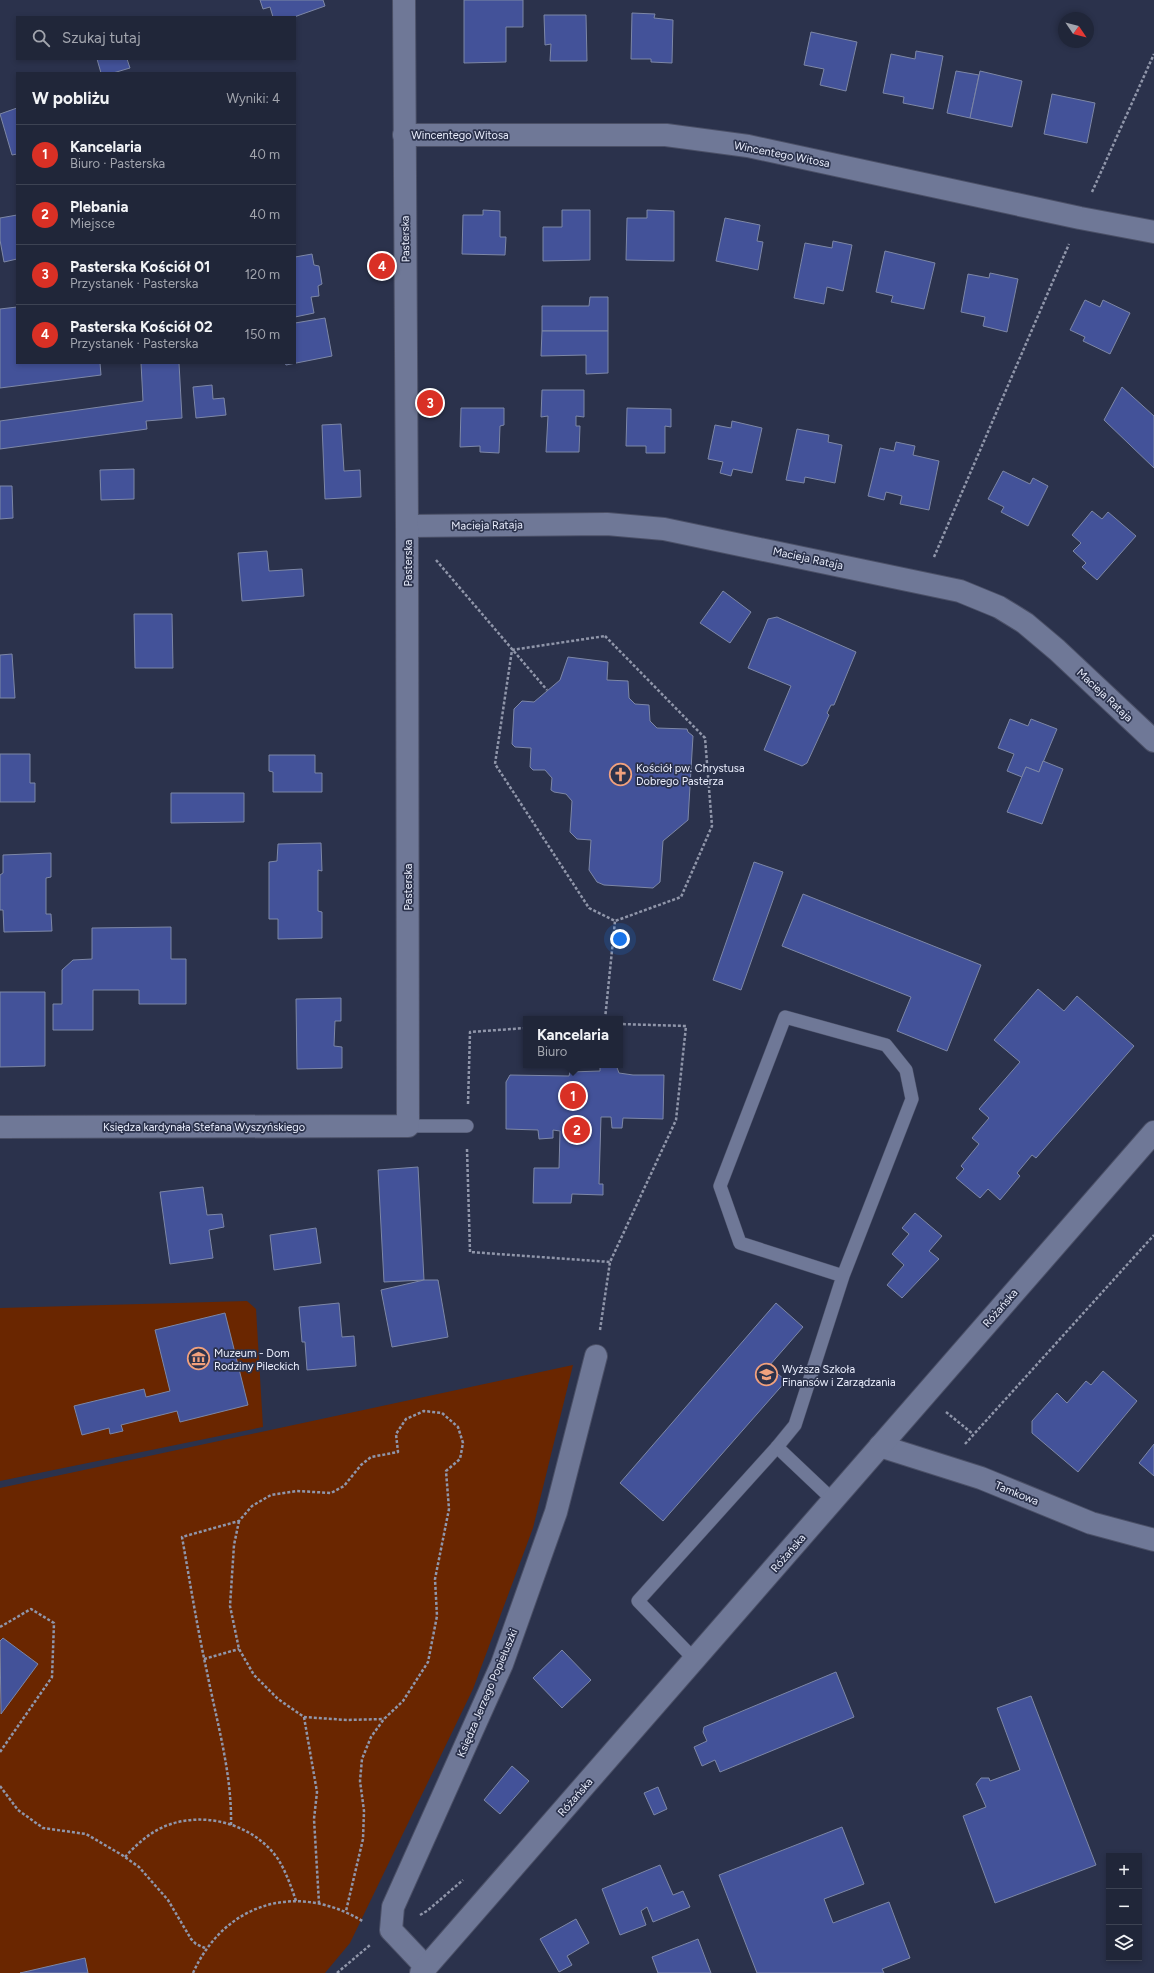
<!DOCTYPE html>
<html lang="pl">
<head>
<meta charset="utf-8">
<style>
	body { margin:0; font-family:Figtree,sans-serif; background:#2d3244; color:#f1f3f6 }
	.controls { position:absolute; right:12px; bottom:12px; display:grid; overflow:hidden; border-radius:0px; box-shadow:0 2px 6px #0003 }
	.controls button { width:36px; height:36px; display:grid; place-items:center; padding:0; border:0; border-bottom:1px solid #3d4353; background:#202639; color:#f1f3f6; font:20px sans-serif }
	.compass { position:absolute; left:1058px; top:12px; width:36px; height:36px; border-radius:50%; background:#202639; box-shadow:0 2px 6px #0003; rotate:125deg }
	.you { position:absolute; left:620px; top:939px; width:14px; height:14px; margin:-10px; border:3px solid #fff; border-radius:50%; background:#1a73e8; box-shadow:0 0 0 6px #1a73e833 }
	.badge { display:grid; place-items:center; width:26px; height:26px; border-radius:50%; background:#d93025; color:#fff; font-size:13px; font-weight:700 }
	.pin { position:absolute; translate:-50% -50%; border:2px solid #fff; box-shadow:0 1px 4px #0006 }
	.popup { position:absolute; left:523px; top:1016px; width:100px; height:52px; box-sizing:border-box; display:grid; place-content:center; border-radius:0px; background:#202639; filter:drop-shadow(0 1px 3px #0005); font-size:13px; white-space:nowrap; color:#a2a5ae }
	.popup b { font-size:15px; color:#f1f3f6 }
	.popup::after { content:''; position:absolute; left:50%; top:100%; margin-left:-8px; border:8px solid transparent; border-top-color:#202639 }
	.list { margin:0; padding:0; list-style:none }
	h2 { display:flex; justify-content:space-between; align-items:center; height:52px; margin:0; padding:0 16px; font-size:17px }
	h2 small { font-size:13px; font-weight:400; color:#a2a5ae }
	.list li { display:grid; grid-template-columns:26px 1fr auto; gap:12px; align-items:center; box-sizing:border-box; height:60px; padding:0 16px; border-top:1px solid #3d4353 }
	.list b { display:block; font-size:15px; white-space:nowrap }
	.list p { margin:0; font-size:13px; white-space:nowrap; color:#a2a5ae }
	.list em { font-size:13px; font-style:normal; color:#a2a5ae }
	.icon { flex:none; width:22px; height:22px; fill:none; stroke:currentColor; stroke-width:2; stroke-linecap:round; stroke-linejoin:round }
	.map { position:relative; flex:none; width:1154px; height:1973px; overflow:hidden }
	.search { position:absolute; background:#202639; box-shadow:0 2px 6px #0003; left:16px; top:16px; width:280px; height:44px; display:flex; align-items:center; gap:10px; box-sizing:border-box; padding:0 14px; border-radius:0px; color:#a2a5ae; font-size:15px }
	.panel { position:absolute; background:#202639; box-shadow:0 2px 6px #0003; left:16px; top:72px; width:280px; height:292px; border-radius:0px }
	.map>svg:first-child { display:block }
	.green { fill:#6a2600 }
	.building { fill:#435299; stroke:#7d87a6 }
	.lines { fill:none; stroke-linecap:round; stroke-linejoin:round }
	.lane-casing { stroke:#4b5067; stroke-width:14 }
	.street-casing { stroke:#4b5067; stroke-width:24 }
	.secondary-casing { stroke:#4b5067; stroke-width:24 }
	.path { stroke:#9096aa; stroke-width:2.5; stroke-dasharray:3 2; stroke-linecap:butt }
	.lane { stroke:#6f7897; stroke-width:13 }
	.street { stroke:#6f7897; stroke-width:22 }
	.secondary { stroke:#6f7897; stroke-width:22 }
	.labels { text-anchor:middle; stroke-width:3.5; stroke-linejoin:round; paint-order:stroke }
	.street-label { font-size:11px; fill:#eaeefd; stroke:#2b324c }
	.poi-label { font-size:11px; fill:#eaeefd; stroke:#2b324c; text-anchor:start }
</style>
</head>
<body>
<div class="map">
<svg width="1154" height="1973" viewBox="0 0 1154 1973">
	<rect width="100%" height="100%" fill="#2b324c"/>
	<g class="green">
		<polygon points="247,1301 256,1309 263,1427 0,1481 0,1308"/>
		<polygon points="573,1365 533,1528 473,1689 350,1943 325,1973 0,1973 0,1488"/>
	</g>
	<g class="building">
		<polygon points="260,0 323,0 325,6 294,17 273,17 270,7 263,9"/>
		<polygon points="464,0 523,0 523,27 506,27 506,62 464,63"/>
		<polygon points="632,13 655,14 654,18 673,20 672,63 651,62 651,59 631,59"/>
		<polygon points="544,15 586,15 587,61 550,61 551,44 545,45"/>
		<polygon points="811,32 857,42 846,91 820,85 824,69 804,65"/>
		<polygon points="916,51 943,56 933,109 903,103 904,97 883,93 891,54 915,59"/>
		<polygon points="97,59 127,59 130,68 113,73 101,73"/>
		<polygon points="956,71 979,75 970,118 947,113"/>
		<polygon points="980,71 1022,81 1012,127 970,118"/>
		<polygon points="1052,94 1095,103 1087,143 1044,134"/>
		<polygon points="17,108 17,154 12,155 0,114"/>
		<polygon points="483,210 500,211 500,237 506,237 505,255 462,254 463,215 483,215"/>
		<polygon points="562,210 590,210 590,260 543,261 543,227 562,227"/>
		<polygon points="647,210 674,211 674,261 626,260 627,218 647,218"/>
		<polygon points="17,215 17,259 4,262 0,240 0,218"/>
		<polygon points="725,218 760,225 757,241 763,242 758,270 716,261"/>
		<polygon points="833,241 852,245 843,291 827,287 824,304 794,298 805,243 832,248"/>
		<polygon points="885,251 935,263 924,309 891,302 893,296 876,292"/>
		<polygon points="312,254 314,265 319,266 322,284 318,286 319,296 311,297 314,313 295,317 295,257"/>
		<polygon points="990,273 1018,279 1007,332 983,326 985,317 961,312 968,274 989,278"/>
		<polygon points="590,297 608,297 608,331 542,331 542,306 589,306"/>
		<polygon points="1085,300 1100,307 1103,300 1130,313 1110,354 1083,341 1085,337 1070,330"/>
		<polygon points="17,307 17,363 100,363 101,375 0,388 0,309"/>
		<polygon points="325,318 332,356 286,365 285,363 295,363 295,323"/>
		<polygon points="542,331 608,331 608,373 586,374 586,355 541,356"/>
		<polygon points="141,363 179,363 182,418 146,421 147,429 0,449 0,421 143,401"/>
		<polygon points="212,385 213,399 224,398 226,415 196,418 193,387"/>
		<polygon points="1122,387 1154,416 1154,468 1104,420"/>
		<polygon points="542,390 584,390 584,417 576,416 576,426 580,426 579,452 546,452 548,416 541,417"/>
		<polygon points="461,408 504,408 504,425 500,426 499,453 480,452 480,446 460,447"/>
		<polygon points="627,408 671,409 671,427 665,426 665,453 646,453 646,446 626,446"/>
		<polygon points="732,421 762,428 752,473 733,469 731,476 720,473 723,462 708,459 715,425 731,428"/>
		<polygon points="341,424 344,471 360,470 361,497 325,499 322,425"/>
		<polygon points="797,429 829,435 828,442 842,445 835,483 805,477 804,483 786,480"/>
		<polygon points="896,442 915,446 913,455 939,461 929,510 900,504 902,496 886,492 884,500 868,496 880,448 894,451"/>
		<polygon points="134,469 134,499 101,500 100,470"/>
		<polygon points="1003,471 1030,484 1033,478 1048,486 1028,526 1001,512 1004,507 988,499"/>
		<polygon points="0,486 12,486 13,518 0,519"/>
		<polygon points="1092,511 1102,519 1108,512 1136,536 1097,580 1082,567 1086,563 1073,551 1081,543 1072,535"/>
		<polygon points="267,551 269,571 302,569 304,596 242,601 238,553"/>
		<polygon points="723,591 751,612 730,643 700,623"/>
		<polygon points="134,614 172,614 173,668 135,668"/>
		<polygon points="777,617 856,652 834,705 831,705 827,713 829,715 807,763 802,766 764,750 791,686 748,668 768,619"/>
		<polygon points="12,654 15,698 0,698 0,655"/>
		<polygon points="568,657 608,662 607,680 628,681 629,698 635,704 649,705 650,721 657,728 687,729 688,732 693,736 688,820 663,841 660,882 653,888 604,885 597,882 589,870 591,840 577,839 570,832 572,801 566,794 554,792 551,790 552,778 545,770 533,770 530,767 531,748 515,747 512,744 514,709 522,701 534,702 560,680"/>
		<polygon points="1010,719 1028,726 1031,719 1057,729 1039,772 1026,767 1022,777 1007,771 1014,754 998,748"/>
		<polygon points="0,754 30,754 30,783 35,783 35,802 0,802"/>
		<polygon points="269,755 315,755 315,773 322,773 322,792 273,792 273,772 269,771"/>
		<polygon points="1043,761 1063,769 1042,824 1007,812 1026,767 1039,772"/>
		<polygon points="171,793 244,793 244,822 171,823"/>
		<polygon points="321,843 322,871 318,870 318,911 322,912 322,938 278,939 278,919 269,919 269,862 277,861 278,844"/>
		<polygon points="51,853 51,877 46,878 46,914 51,914 52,931 4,932 3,910 0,910 0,875 3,873 3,855"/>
		<polygon points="754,862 783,872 741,990 713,980"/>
		<polygon points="803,894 981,965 947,1051 897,1031 911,997 782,946"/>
		<polygon points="171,927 171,959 186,959 186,1004 139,1004 139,990 93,990 93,1030 53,1030 53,1004 62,1004 62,970 73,960 92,959 92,928"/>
		<polygon points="1038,989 1064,1011 1077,996 1134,1046 1036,1158 1032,1155 1017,1173 1020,1176 1000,1200 988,1189 980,1198 956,1178 964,1169 961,1166 979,1144 972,1138 989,1118 979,1109 1020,1062 994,1040"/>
		<polygon points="0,992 45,992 45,1066 0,1067"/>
		<polygon points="341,998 341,1021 335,1021 334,1046 342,1047 342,1068 297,1069 296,999"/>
		<polygon points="600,1065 616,1065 619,1073 633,1075 664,1075 663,1119 623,1118 622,1128 612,1128 611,1117 601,1117 599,1184 603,1184 603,1195 572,1194 571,1203 533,1203 534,1168 559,1168 560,1131 553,1130 553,1138 539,1139 538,1130 506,1129 506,1082 510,1075 569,1076 570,1072 600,1071"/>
		<polygon points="418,1167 424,1280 384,1282 378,1170"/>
		<polygon points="203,1187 207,1215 222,1214 224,1227 209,1230 213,1258 170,1264 160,1192"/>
		<polygon points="915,1213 942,1236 929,1251 939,1259 902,1298 887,1285 904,1265 892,1254 909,1234 902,1228"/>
		<polygon points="316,1228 321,1263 274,1270 270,1235"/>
		<polygon points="424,1280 438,1280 448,1337 392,1347 381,1290"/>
		<polygon points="339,1303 342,1337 354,1336 356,1366 307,1370 305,1342 302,1342 299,1307"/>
		<polygon points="776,1303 803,1327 769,1366 786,1381 663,1521 620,1483"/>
		<polygon points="225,1313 248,1405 180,1422 177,1411 121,1425 123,1431 110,1434 109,1428 82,1435 74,1406 144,1389 146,1397 170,1391 155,1330"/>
		<polygon points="1103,1371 1137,1401 1078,1472 1032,1433 1032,1421 1057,1393 1067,1403 1086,1381 1091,1385"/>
		<polygon points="1154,1444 1154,1476 1139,1463"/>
		<polygon points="3,1638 38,1664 1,1714 0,1641"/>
		<polygon points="562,1650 591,1680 562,1708 533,1678"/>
		<polygon points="836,1672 854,1717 720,1772 715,1760 702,1766 694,1747 707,1741 703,1732 704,1727"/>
		<polygon points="1031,1696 1096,1865 995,1903 963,1816 986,1807 976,1784 981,1778 989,1778 990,1781 1020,1770 997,1708"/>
		<polygon points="512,1766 529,1781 500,1814 484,1800"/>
		<polygon points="658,1787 667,1809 654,1815 644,1793"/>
		<polygon points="842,1827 864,1884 824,1899 833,1923 889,1902 910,1958 882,1969 884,1973 757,1973 719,1875"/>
		<polygon points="660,1865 673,1895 683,1891 690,1907 653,1922 647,1907 641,1911 646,1925 620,1935 602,1889"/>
		<polygon points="576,1919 589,1943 567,1956 572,1965 559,1972 540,1939"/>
		<polygon points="698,1939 711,1973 658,1973 652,1957"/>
		<polygon points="85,1958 88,1973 20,1973"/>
	</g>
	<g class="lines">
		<defs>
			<g id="lane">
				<polyline points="408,1126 467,1126"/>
				<polyline points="833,1500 777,1447 795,1425 843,1276 912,1099 906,1070 886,1045 785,1017 720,1186 740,1243 843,1276"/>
				<polyline points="695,1660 638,1601 777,1447"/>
			</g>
			<g id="street">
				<polyline points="404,135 666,135 748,146 1080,218 1154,232"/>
				<polyline points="407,526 607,524 664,529 960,591 999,607 1025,623 1057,650 1154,741"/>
				<polyline points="0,1127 408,1126 407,526 404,0"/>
				<polyline points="880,1446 981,1478 1091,1523 1154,1540"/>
				<polyline points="426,1967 391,1930 393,1907 502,1664 556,1512 596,1356"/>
			</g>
			<polyline id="secondary" points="421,1973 1154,1132"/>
		</defs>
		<use href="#lane" class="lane-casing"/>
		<use href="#street" class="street-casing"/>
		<use href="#secondary" class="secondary-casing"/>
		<g class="path">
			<polyline points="1092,192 1154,54"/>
			<polyline points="934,557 1069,244"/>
			<polyline points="436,560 547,690"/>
			<polygon points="605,636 705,738 712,826 681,897 615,921 589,908 495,764 512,650"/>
			<polyline points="605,1019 615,921"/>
			<polyline points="468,1104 470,1032 526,1028"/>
			<polyline points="467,1149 470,1252 610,1262"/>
			<polyline points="600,1330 610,1262 676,1120 686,1026 620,1024"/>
			<polyline points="946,1412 973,1434"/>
			<polyline points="965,1444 1154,1235"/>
			<polyline points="239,1521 234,1545 230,1606 239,1649 254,1675 278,1699 304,1717 347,1720 384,1719"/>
			<polyline points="0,1627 31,1609 54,1623 52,1677 0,1752"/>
			<polyline points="204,1659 239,1649"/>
			<polyline points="304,1717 317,1792 314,1819 319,1903"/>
			<polyline points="0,1786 18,1810 43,1828 86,1834 122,1855 139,1867 168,1900 191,1939 196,1944 205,1948"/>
			<path d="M231,1825C232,1773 217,1723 207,1672C197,1627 190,1582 182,1537L239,1521L252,1506L271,1495L297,1491L331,1493L344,1486L361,1465L371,1457L398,1452L396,1434L406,1419L424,1411L442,1413L458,1427L463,1443L460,1459L446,1471L449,1509L435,1579L437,1616L428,1662L403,1701L384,1719L371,1737L362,1759L360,1781L364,1811L363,1839L346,1911"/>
			<path d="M125,1857C136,1845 148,1834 163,1827C202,1810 253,1823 278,1859C286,1872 291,1886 296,1901"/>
			<polyline points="420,1915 427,1911 463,1880"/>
			<path d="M193,1973C225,1902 298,1881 364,1922"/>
			<polyline points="337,1973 370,1945"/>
		</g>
		<use href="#lane" class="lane"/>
		<use href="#street" class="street"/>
		<use href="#secondary" class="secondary"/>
	</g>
	<defs>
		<symbol id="church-ring" viewBox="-11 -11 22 22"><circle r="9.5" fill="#2b324c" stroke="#f1a17d" stroke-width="1.5"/><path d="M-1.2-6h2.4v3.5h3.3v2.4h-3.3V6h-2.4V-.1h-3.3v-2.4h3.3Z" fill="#f1a17d"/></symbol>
		<symbol id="museum-ring" viewBox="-11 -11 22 22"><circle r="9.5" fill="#2b324c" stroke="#f1a17d" stroke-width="1.5"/><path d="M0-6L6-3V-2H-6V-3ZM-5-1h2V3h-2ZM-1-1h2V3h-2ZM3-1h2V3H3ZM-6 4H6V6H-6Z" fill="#f1a17d"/></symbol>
		<symbol id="school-ring" viewBox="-11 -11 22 22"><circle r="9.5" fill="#2b324c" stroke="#f1a17d" stroke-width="1.5"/><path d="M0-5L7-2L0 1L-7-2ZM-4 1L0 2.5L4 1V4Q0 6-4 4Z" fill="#f1a17d"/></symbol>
	</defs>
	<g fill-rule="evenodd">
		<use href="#church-ring" x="608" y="762" width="25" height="25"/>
		<use href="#museum-ring" x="186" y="1346" width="25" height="25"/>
		<use href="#school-ring" x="754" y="1362" width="25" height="25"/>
	</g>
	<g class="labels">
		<g class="street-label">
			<text x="460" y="139">Wincentego Witosa</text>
			<text transform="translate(782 154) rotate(11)" y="4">Wincentego Witosa</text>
			<text transform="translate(405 239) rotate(-91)" y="4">Pasterska</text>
			<text transform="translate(487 525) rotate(-1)" y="4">Macieja Rataja</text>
			<text transform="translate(808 558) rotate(12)" y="4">Macieja Rataja</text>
			<text transform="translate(408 563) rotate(-90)" y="4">Pasterska</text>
			<text transform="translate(1105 695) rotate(43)" y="4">Macieja Rataja</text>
			<text transform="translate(408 887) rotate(-90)" y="4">Pasterska</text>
			<text x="204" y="1131">Księdza kardynała Stefana Wyszyńskiego</text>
			<text transform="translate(1000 1308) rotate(-49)" y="4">Różańska</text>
			<text transform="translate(1017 1493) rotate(22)" y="4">Tamkowa</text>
			<text transform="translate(788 1553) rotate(-49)" y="4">Różańska</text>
			<text transform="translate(487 1693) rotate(-67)" y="4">Księdza Jerzego Popiełuszki</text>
			<text transform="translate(575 1797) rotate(-49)" y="4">Różańska</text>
		</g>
		<g class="poi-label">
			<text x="636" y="772">Kościół pw. Chrystusa<tspan x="636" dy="13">Dobrego Pasterza</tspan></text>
			<text x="214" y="1357">Muzeum - Dom<tspan x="214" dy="13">Rodziny Pileckich</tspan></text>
			<text x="782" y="1373">Wyższa Szkoła<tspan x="782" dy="13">Finansów i Zarządzania</tspan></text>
		</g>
	</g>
</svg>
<div class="controls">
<button>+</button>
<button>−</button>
<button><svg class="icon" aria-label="layers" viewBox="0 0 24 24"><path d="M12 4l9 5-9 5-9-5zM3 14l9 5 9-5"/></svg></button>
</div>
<svg class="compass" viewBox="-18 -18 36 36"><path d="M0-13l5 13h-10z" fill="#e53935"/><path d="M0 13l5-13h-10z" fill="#a2a5ae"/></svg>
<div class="you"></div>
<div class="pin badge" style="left:573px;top:1096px">1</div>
<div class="popup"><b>Kancelaria</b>Biuro</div>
<div class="pin badge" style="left:577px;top:1130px">2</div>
<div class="pin badge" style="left:430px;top:403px">3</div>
<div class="pin badge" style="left:382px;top:266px">4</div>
<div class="search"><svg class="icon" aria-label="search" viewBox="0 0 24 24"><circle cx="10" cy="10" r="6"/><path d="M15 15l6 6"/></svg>Szukaj tutaj</div>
<section class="panel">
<h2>W pobliżu<small>Wyniki: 4</small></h2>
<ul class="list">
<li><span class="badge">1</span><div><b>Kancelaria</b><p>Biuro · Pasterska</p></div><em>40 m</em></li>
<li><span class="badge">2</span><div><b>Plebania</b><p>Miejsce</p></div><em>40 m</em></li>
<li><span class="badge">3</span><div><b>Pasterska Kościół 01</b><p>Przystanek · Pasterska</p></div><em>120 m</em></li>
<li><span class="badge">4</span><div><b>Pasterska Kościół 02</b><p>Przystanek · Pasterska</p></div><em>150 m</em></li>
</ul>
</section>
</div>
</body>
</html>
